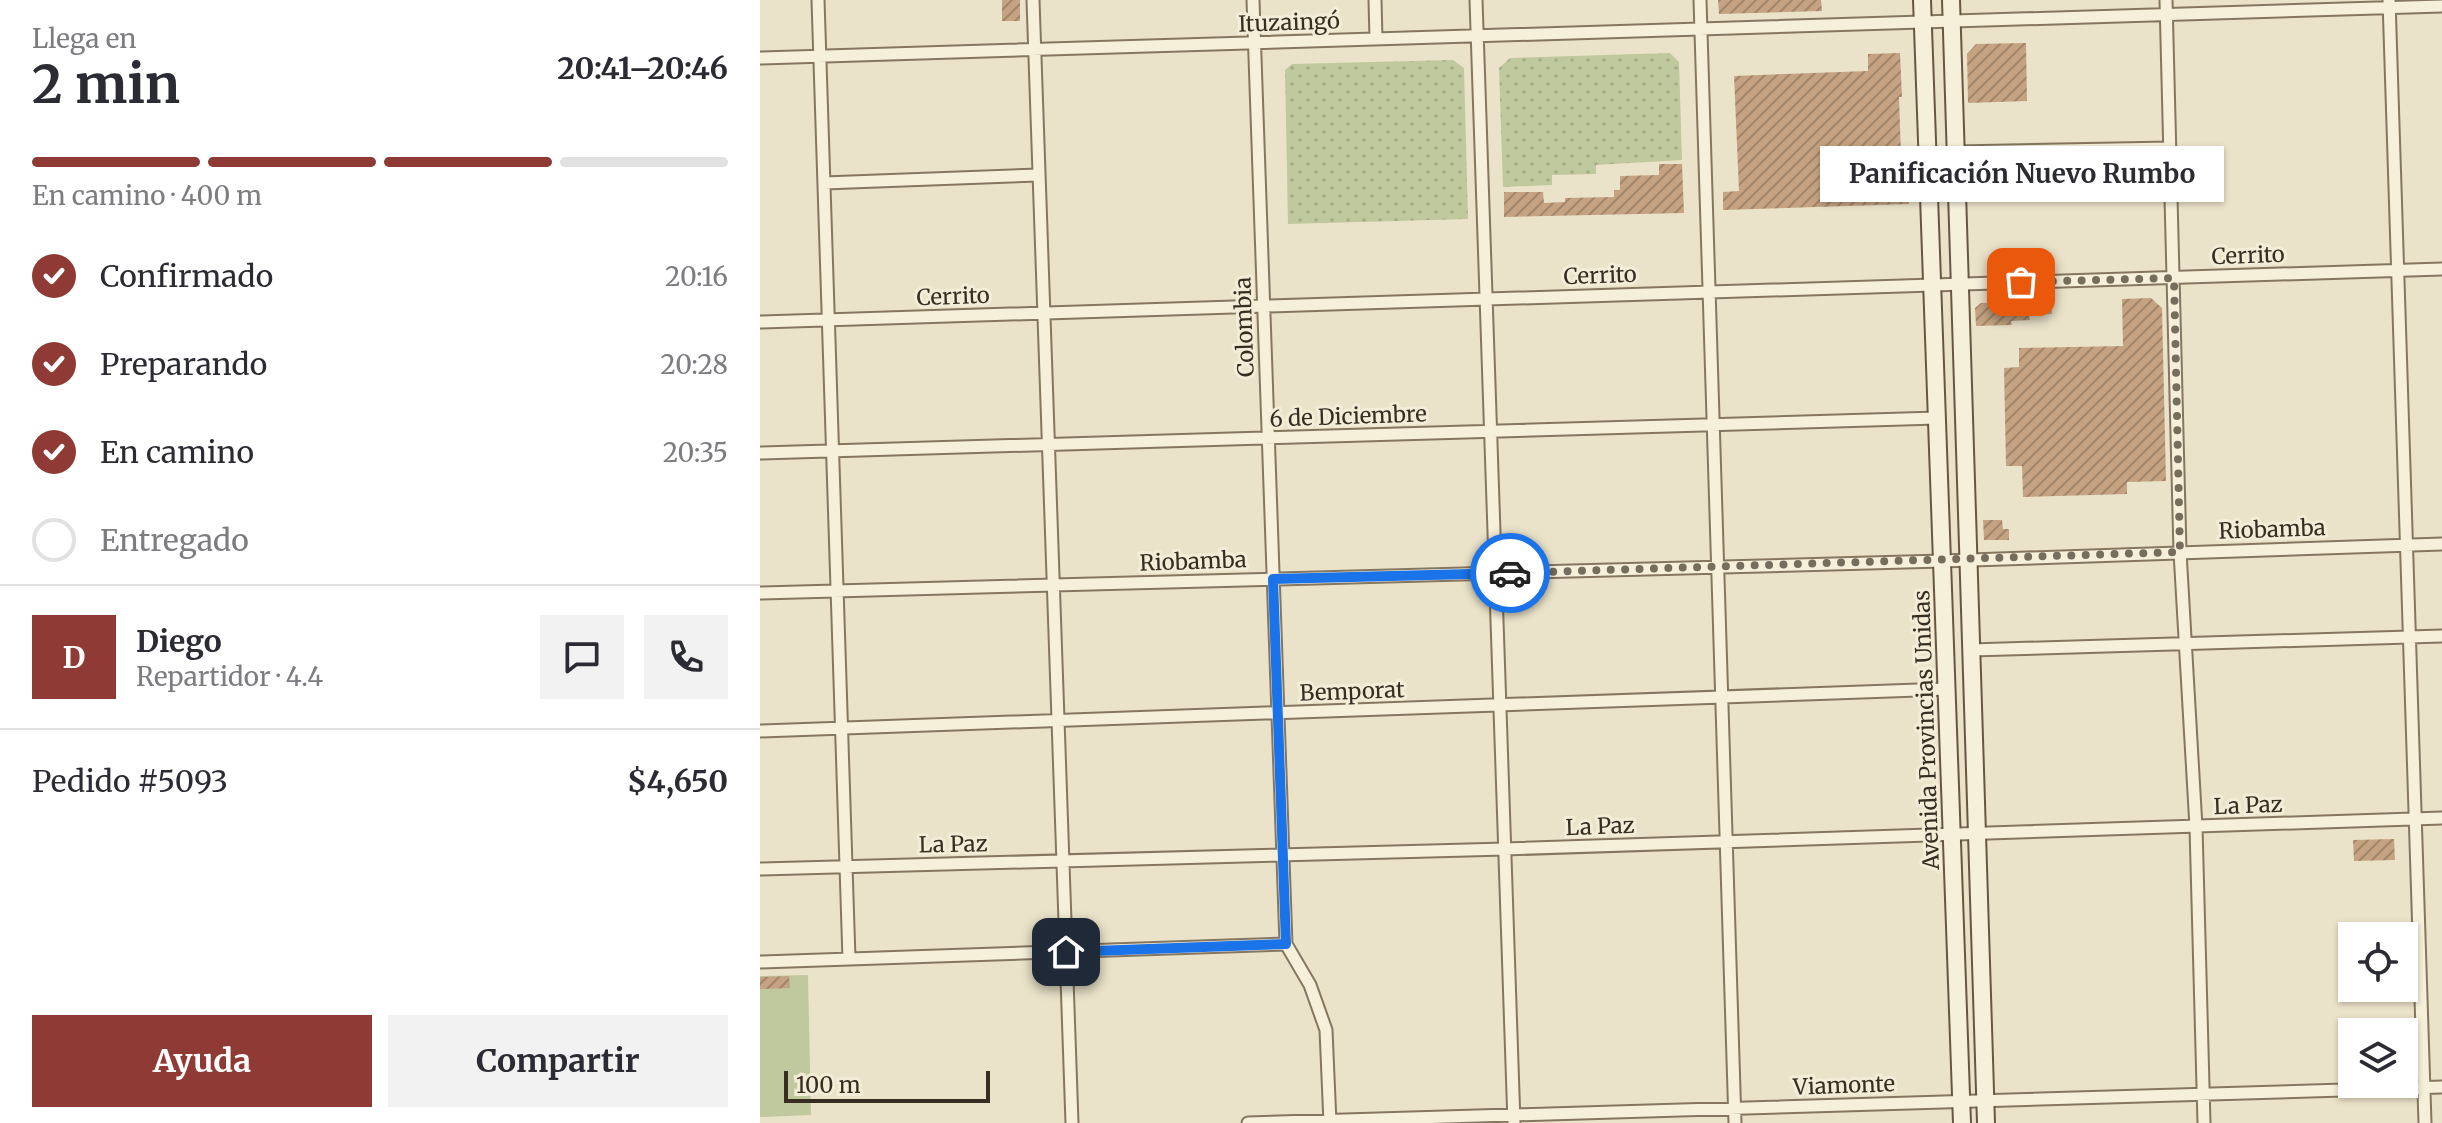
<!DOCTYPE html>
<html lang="es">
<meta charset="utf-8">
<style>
body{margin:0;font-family:Merriweather,serif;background:#f2f2f3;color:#2b2b33;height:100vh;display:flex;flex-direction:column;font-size:30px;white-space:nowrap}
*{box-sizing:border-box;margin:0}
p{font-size:26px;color:#7c7c81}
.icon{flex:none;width:44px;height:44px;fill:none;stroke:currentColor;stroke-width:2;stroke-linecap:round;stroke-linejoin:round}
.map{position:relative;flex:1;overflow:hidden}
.drawer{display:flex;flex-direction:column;background:#fff;width:760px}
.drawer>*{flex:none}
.fabs{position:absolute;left:1578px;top:922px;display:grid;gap:16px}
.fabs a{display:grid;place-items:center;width:80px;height:80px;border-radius:0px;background:#fff;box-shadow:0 2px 6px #0004;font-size:40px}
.scale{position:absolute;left:24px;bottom:20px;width:206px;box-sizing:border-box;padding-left:8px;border:4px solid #372d21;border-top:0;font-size:22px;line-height:28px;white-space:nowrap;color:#372d21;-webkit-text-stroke:6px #f3edd8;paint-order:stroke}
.pin{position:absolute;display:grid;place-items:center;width:68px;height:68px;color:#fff;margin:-34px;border-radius:16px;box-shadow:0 4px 12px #0006}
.courier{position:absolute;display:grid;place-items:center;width:80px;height:80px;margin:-40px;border:6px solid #1a73e8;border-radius:50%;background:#fff;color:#222;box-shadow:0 2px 10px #0007}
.bubble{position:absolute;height:56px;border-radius:0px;background:#fff;box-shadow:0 2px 6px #0004;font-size:26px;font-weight:700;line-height:56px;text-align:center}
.head em{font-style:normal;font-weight:700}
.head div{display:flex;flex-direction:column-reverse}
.head{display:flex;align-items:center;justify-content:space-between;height:136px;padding:0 32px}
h1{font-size:52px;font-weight:700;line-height:60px}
.bar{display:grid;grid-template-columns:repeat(4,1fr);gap:12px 8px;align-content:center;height:96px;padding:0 32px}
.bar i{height:10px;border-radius:6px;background:#e1e1e2}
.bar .on{background:#8f3a34}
.bar p{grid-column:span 4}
.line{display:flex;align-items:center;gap:20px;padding:0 32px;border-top:2px solid #e1e1e2}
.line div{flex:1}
.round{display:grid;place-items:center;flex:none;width:84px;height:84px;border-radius:0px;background:#f2f2f3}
ol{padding:0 32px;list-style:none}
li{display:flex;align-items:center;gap:24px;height:88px}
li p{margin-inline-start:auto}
li .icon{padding:8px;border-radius:50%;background:#8f3a34;color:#fff;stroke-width:4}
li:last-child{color:#7c7c81}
li i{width:44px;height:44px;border:4px solid #e1e1e2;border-radius:50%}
.primary-button{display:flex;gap:16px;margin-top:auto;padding:16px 32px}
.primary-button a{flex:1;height:92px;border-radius:0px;background:#8f3a34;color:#fff;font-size:32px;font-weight:700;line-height:92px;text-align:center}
.primary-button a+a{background:#f2f2f3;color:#2b2b33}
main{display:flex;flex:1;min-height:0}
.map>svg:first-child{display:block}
.grass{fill:url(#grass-dots)}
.green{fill:#c0c89d}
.building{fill:url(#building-hatch)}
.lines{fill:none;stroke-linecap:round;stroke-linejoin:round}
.minor-casing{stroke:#85765f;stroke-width:15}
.secondary-casing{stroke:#675742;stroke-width:20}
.minor{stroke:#f6f0db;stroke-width:11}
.secondary{stroke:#f6f0db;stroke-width:16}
.done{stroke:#766d5c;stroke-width:8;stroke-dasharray:0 14.4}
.route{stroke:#1a73e8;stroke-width:10}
.labels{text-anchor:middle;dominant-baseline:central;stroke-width:6;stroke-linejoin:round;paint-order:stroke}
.street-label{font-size:22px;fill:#372d21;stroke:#f3edd8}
</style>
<main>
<section class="drawer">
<div class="head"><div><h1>2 min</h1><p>Llega en</p></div><em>20:41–20:46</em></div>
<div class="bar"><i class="on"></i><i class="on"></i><i class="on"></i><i></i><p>En camino · 400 m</p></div>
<ol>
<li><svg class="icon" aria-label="check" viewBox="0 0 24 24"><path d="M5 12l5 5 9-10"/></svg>Confirmado<p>20:16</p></li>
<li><svg class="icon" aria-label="check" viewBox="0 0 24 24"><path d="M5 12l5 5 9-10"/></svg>Preparando<p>20:28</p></li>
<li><svg class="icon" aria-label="check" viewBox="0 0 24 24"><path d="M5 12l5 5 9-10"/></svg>En camino<p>20:35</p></li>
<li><i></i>Entregado</li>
</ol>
<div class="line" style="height:144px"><b class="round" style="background:#8f3a34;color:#fff">D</b><div><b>Diego</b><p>Repartidor · 4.4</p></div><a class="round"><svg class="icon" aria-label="chat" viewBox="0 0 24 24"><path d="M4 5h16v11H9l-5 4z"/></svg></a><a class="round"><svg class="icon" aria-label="phone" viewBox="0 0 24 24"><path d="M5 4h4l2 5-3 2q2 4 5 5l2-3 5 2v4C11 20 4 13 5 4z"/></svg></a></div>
<div class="line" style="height:104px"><div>Pedido #5093</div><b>$4,650</b></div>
<div class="primary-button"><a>Ayuda</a><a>Compartir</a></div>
</section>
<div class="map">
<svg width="1682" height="1123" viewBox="0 0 1682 1123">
<defs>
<pattern id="grass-dots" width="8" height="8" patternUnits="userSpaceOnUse" patternTransform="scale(2)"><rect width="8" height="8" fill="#c0c89d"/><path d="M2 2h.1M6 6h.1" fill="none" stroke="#a6ac87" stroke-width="1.8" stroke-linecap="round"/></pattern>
<pattern id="building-hatch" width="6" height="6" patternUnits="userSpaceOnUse" patternTransform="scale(2)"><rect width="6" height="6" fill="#c5a382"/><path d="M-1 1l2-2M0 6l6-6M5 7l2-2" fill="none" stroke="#a1856a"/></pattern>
</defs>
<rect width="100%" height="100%" fill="#ebe3c9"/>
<path class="grass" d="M910,53L919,62L922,160L836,165V174L792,175V185L743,187L739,68L750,58Z
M693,60L704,68L708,219L528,224L525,70L532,64Z"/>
<path class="green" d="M48,975L51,1115L0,1117V976Z"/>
<path class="building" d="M242,0H260V21H242Z
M958,0H1061L1062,11L959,14Z
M1266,43L1267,101L1208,103L1207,54L1216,44Z
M1140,53L1142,97H1139L1141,154L1104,155L1105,180L1148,178L1149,204L963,210V192L979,191L974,76L1108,71V54Z
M899,164H922L924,213L744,217V192H783L784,203L805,202V198L854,197V190H860V176L899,175Z
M1391,298L1402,308L1406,481L1367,482V494L1263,497L1262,466H1246L1244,368L1259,367V348L1363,346L1362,299Z
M1291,300L1292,314L1269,315L1270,320L1251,321L1252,325L1216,326L1215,308L1221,303Z
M1223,520H1242L1243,529H1249V540H1224Z
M1634,839L1635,860L1594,861L1593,840Z
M29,976L30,988L0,989V977Z"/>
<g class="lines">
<g class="minor-casing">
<path id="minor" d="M58,0L89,959
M273,0L312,1123
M493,0L526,944L550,985L566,1030L570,1123
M615,0L616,39
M716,0L754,1123
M940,0L975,1123
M1406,0L1420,552L1436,827L1444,1123
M1629,0L1665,1123
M0,58L1682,6
M1196,152L1410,148
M64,183L279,175
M0,322L1682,269
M0,453L1177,418
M0,593L1182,561L1682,544
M1211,650L1682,636
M0,731L1186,689
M0,869L745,849L1682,818
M0,962L526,944
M488,1123L1682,1087"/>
</g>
<g class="secondary-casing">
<path id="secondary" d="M1162,0L1202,1123
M1191,0L1226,1123"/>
</g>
<use href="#minor" class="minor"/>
<use href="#secondary" class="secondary"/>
</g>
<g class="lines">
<path class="done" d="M750,573L1420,552L1414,278L1261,282"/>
<path class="route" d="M306,952L526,944L513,579L750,573"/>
</g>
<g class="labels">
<g class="street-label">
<text transform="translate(529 22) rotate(-2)">Ituzaingó</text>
<text transform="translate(1488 255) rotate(-2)">Cerrito</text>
<text transform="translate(840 275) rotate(-2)">Cerrito</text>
<text transform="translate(193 296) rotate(-2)">Cerrito</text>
<text transform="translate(484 327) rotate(-92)">Colombia</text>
<text transform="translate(588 416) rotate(-2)">6 de Diciembre</text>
<text transform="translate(1512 529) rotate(-2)">Riobamba</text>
<text transform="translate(433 561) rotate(-2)">Riobamba</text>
<text transform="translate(592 691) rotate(-2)">Bemporat</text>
<text transform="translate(1166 730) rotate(-92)">Avenida Provincias Unidas</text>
<text transform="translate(1488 805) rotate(-2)">La Paz</text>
<text transform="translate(840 826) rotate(-2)">La Paz</text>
<text transform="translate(193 844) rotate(-1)">La Paz</text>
<text transform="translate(1084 1085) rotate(-2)">Viamonte</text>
</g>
</g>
</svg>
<div class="fabs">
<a><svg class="icon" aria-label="locate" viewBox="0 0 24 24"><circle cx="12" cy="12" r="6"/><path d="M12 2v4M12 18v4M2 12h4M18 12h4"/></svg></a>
<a><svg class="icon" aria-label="layers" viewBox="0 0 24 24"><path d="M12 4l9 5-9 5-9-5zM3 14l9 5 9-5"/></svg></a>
</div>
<div class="scale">100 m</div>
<div class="pin" style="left:1261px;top:282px;background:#ea580c"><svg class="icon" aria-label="bag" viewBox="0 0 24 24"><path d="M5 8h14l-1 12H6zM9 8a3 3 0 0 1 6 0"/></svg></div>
<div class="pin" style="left:306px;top:952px;background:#1f2937"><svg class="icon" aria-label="home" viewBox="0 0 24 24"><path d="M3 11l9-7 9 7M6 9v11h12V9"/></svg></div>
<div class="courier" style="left:750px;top:573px"><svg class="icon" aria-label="car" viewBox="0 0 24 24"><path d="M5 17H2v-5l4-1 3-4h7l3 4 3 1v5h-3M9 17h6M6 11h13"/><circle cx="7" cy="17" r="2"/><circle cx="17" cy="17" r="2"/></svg></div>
<div class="bubble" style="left:1060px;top:146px;width:404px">Panificación Nuevo Rumbo</div>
</div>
</main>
